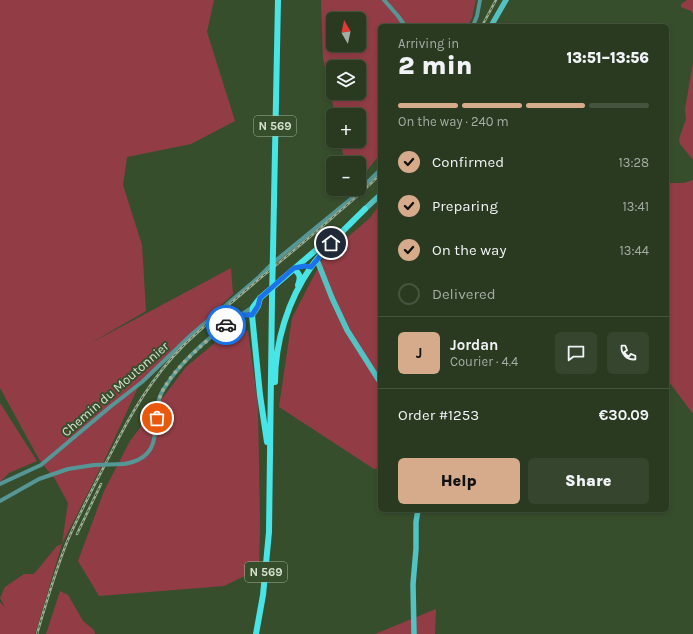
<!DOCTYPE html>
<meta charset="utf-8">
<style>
body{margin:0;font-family:Karla,sans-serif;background:#35452e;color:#f1f3f6;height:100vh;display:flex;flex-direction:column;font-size:15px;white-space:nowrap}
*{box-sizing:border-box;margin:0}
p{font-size:13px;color:#a5ada5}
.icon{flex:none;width:22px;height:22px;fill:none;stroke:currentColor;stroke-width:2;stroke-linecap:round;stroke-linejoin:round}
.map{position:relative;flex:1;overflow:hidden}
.side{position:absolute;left:378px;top:24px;width:291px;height:488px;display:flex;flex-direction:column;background:#293a21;border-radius:6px;box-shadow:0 2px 6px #0003,0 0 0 1px #45543f}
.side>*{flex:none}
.needle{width:26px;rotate:351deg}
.tools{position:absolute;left:326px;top:12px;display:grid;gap:8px}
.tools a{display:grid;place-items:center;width:40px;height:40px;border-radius:6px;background:#293a21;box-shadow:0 2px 6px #0003,0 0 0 1px #45543f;font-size:20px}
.pin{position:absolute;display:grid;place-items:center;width:34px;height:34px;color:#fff;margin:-17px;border:2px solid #fff;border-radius:50%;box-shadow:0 1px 4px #0007}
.courier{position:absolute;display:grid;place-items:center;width:40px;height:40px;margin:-20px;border:3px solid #1a73e8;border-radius:50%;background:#fff;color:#222;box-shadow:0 1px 5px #0007}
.headline em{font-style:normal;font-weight:800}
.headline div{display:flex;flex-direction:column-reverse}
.headline{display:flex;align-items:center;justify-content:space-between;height:68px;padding:0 20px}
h1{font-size:26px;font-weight:800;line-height:30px}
.bar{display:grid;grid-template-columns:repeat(4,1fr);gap:6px 4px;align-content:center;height:48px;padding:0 20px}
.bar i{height:5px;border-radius:3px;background:#45543f}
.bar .on{background:#d6ab8b}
.bar p{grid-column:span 4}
.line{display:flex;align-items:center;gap:10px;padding:0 20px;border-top:1px solid #45543f}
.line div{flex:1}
.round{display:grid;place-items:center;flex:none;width:42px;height:42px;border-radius:6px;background:#35452e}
ol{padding:0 20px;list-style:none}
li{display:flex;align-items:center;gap:12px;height:44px}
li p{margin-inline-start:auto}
li .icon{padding:4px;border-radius:50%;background:#d6ab8b;color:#111;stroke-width:4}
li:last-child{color:#a5ada5}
li i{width:22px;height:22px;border:2px solid #45543f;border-radius:50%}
.primary-button{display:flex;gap:8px;margin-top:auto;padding:8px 20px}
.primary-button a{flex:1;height:46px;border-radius:6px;background:#d6ab8b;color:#111;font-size:16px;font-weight:800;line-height:46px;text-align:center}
.primary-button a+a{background:#35452e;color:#f1f3f6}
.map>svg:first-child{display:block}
.green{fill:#923d46;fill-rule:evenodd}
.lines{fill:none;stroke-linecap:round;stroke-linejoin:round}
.street{stroke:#559697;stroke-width:4}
.secondary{stroke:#53c2c3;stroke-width:5.5}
.primary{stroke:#49e4e5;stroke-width:6}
.rail-casing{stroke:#9cae95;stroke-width:2.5}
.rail{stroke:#374e2c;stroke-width:1;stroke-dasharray:3;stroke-linecap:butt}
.street-bridge{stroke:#559697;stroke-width:4}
.primary-bridge{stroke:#49e4e5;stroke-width:6}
.done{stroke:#9cae95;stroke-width:4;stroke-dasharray:0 7.2}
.route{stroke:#1a73e8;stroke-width:5}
.labels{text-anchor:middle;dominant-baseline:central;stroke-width:4;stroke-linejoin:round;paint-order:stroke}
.shield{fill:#374e2c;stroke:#a4b59d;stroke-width:1}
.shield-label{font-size:12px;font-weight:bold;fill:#d3e1cd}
.street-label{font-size:13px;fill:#d3e1cd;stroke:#374e2c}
</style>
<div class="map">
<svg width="693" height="634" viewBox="0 0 693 634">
<rect width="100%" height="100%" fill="#374e2c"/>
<path class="green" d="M0,0H214L207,32L235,121L191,144L127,157L123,185L142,245L146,311L89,344L231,268L233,294L140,383L105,459L62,544L35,634H0V602L5,607L0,598L5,587L24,574H34L57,546L62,544L68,503L55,479L40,461L0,388Z
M321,0H476L472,18L468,26H380V154L359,181V163H345L340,141H359V115H335L323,58ZM333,19H359V45H333ZM333,67H359V93H333Z
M687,0H693V14L691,11L681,7V4Z
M693,63V160L680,144L679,139L686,119L685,109Z
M693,180V414L667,379V183H684Z
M380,204V468L374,469L279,407L292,318L323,258L370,218Z
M235,326L248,331L258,405L260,523L259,569L224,586L99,596L78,561L104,491L130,441L186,367Z
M0,403L37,461L9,473L0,482Z
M60,591L68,595L83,621L94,630L95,634H46Z
M436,609L435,634H375Z"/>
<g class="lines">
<path class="street" d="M384,0L398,16L405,26
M473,26L477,16L480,0
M124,464C171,456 147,416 163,390C183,357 220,327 253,307
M0,484L41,465L110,407L142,382L191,335L259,277L274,262L352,198L380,170
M0,501L39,479L68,469L94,465"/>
<path class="secondary" d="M491,26L506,0
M365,209L380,195
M317,260L332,298L347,330L380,382
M414,634L413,584L416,549V522L418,510"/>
<path class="primary" d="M273,251L278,0
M294,269C300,274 301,277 298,285
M260,298L258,306L252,315L253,307L260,298L337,232
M252,315L260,395L267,442
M275,382C275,342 288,300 311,267C326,246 346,228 365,209
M256,634L263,595L269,532L272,298"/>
<g class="rail-casing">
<path id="rail" d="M482,26L496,0
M77,534L101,484
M37,634C46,603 55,572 67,542C80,512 95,484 110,455C130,415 152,377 184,345C231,300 284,260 333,217C349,203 366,190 380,174"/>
</g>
<use href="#rail" class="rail"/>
<path class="street-bridge" d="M94,465L124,464"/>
<path class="primary-bridge" d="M272,298L273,251"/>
</g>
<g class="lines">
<path class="done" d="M157,418C158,409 158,398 163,390C175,367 205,342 226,325"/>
<path class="route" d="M226,325L240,315H252L258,306L260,298L294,268L305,266L311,267L331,243"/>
</g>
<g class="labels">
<g class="shield">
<rect x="254" y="116" width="42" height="20" rx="3"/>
<rect x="245" y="562" width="42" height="20" rx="3"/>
</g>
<g class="shield-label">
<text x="275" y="126">N 569</text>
<text x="266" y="572">N 569</text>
</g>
<g class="street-label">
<text transform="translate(115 389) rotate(-41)">Chemin du Moutonnier</text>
</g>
</g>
</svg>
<div class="tools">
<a><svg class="needle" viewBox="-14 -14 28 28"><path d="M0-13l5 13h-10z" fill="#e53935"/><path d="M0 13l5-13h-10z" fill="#a5ada5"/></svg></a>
<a><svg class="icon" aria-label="layers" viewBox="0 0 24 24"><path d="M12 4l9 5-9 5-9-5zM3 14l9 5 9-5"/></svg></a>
<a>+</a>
<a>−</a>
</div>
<div class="pin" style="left:157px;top:418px;background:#ea580c"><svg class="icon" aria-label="bag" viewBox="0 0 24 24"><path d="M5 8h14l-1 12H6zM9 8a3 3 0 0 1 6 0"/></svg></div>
<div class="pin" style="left:331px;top:243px;background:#1f2937"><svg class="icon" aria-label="home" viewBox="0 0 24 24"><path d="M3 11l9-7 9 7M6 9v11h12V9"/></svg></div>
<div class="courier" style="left:226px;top:325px"><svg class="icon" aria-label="car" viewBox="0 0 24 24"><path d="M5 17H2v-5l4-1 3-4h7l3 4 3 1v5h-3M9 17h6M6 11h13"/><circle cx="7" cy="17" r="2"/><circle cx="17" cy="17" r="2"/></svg></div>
<section class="side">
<div class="headline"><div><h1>2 min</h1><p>Arriving in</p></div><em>13:51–13:56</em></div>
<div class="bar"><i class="on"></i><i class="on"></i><i class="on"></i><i></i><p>On the way · 240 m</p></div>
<ol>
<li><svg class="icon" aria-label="check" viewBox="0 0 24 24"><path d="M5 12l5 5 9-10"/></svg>Confirmed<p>13:28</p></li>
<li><svg class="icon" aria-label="check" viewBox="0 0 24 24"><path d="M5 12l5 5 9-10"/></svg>Preparing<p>13:41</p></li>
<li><svg class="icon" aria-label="check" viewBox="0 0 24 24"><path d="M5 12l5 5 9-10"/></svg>On the way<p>13:44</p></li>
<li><i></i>Delivered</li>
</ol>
<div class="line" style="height:72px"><b class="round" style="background:#d6ab8b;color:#111">J</b><div><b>Jordan</b><p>Courier · 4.4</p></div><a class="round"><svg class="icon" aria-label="chat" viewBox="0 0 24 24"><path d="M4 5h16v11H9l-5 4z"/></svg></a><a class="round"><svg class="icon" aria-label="phone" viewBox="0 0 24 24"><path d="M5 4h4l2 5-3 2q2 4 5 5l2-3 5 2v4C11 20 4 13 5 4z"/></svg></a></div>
<div class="line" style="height:52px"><div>Order #1253</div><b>€30.09</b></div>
<div class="primary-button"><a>Help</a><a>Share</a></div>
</section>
</div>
